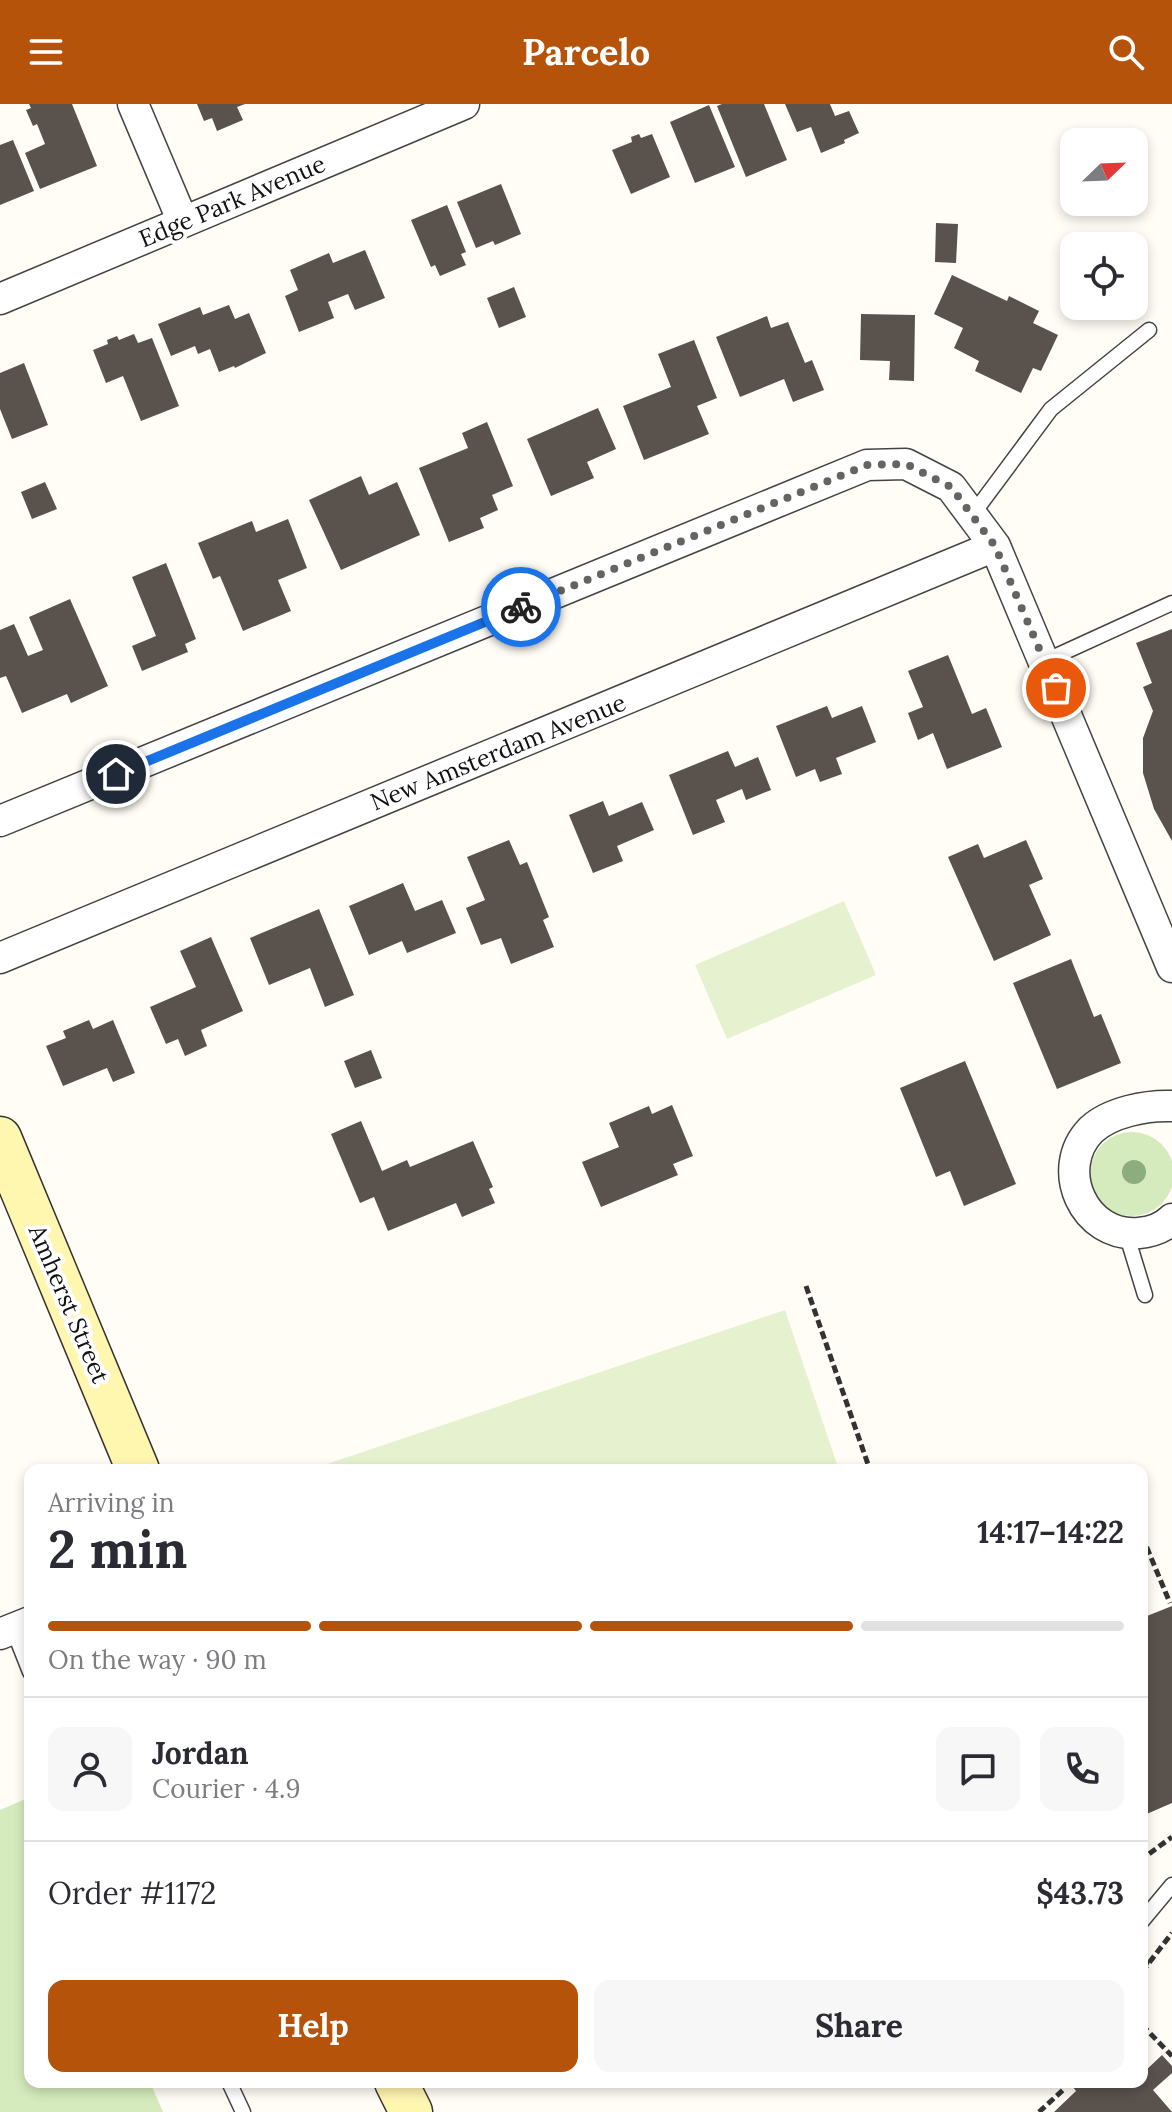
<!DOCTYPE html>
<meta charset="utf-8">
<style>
body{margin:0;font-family:Lora,serif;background:#f7f7f7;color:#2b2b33;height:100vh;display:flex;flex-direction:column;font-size:30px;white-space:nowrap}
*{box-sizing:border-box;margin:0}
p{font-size:26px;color:#7c7c81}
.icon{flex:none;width:44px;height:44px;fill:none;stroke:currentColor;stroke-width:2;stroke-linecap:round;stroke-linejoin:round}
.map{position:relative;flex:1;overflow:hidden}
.details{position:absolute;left:24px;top:1360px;width:1124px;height:624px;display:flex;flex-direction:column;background:#fff;border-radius:16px;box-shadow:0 4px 12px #0003}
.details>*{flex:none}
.needle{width:52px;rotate:67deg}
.tools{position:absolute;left:1060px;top:24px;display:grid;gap:16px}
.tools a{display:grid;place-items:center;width:88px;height:88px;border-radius:16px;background:#fff;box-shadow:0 4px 12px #0003;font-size:40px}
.pin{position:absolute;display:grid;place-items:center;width:68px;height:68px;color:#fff;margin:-34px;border:4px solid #fff;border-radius:50%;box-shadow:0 2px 8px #0007}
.courier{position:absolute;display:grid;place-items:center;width:80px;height:80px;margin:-40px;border:6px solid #1a73e8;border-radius:50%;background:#fff;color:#222;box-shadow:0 2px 10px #0007}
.summary em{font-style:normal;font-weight:700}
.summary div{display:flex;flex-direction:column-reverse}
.summary{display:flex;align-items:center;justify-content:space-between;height:136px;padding:0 24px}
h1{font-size:52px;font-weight:700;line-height:60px}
.bar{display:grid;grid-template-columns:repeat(4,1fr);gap:12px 8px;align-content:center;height:96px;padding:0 24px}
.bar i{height:10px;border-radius:6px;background:#e1e1e2}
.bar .active{background:#b45309}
.bar p{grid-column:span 4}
.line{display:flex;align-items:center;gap:20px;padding:0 24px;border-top:2px solid #e1e1e2}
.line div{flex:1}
.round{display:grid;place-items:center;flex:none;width:84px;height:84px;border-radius:16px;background:#f7f7f7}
.action{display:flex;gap:16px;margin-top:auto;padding:16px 24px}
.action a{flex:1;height:92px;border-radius:16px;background:#b45309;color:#fff;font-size:32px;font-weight:700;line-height:92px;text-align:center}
.action a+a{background:#f7f7f7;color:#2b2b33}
header{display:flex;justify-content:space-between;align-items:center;height:104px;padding:0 24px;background:#b45309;color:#fff;font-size:36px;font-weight:700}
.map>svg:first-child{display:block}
.green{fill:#d5ebbd}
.pitch{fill:#e6f2cf}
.building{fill:#5a524d}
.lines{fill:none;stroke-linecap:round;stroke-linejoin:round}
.lane-casing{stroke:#444;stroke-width:17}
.street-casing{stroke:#444;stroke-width:33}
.secondary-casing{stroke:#333;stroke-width:45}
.path{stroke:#333;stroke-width:5;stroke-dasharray:8 4;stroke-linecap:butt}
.lane{stroke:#fff;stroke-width:14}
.street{stroke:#fff;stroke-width:30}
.secondary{stroke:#fff6b0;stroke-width:42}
.tree{fill:#8dad7f}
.done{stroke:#646461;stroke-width:8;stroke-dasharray:0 14.4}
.route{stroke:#1a73e8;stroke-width:10}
.labels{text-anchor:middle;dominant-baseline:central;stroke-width:8;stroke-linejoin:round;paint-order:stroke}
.street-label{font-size:24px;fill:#111;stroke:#fff}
</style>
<header><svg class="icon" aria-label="menu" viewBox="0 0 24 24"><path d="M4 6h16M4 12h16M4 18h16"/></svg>Parcelo<svg class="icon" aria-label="search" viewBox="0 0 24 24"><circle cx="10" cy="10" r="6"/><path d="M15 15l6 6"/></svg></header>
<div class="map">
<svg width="1172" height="2008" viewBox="0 0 1172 2008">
<rect width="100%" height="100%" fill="#fffdf5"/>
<path class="green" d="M1090 1070a42 42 0 1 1 84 0a42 42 0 1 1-84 0Z
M30,1693V1978H150L163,2008H0V1706Z"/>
<path class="pitch" d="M844,797L876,871L727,935L695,861Z
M785,1206L839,1366H309Z"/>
<path class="building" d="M29,0H72L97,62L40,85L25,49L45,40L37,20L33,22L26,6L31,4Z
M197,0H245L237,3L243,16L217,27L212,14L204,17Z
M722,0H764L787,56L746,73L717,2Z
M785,0H830L835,12L849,7L859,29L844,36L845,39L821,49L811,23L797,28Z
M709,1L735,63L695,79L670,18Z
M639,30L641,34L652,30L670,73L631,90L612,46L632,38L631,33Z
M13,36L34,87L0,101V41Z
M501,80L521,130L495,141L493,137L476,144L457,98Z
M447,101L466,148L461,150L466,161L440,172L435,161L431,163L411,116Z
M936,119L958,120L956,159L935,158Z
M365,146L385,194L355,206L348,190L328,198L334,214L299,228L285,192L298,186L290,166L329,149L333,159Z
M952,171L1007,197L1009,192L1039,207L1033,219L1058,231L1041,267L1033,264L1021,289L975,267L979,257L954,244L963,224L934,210Z
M514,183L526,213L499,224L487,194Z
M229,201L235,215L249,209L266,249L235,264L234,262L219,268L210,245L198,250L195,242L171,252L158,220L200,203L203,211Z
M861,210L915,211L914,277L889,276L890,257L860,256Z
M767,212L771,224L788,218L805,259L812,256L824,286L793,298L784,275L740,293L716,233Z
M134,230L138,239L152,234L179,302L141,317L123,272L106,279L93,246L108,240L107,236L117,232L119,236Z
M694,236L717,294L697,302L709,330L644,356L623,302L671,283L658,250Z
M24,259L48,321L12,335L0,305V269Z
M598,304L616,345L587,358L594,374L551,392L527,335Z
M487,318L513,382L492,391L498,406L480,414L484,424L449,438L419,364L468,344L462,329Z
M361,372L369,391L397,378L420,431L341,466L309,396Z
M45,378L57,405L32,415L21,388Z
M288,415L307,464L278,476L291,507L243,527L220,472L213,475L198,439L252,417L256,428Z
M166,459L196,535L185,540L188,548L142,567L132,542L156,532L132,473Z
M70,495L108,582L71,599L67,590L22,609L6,572L0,574V526L14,520L28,552L43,546L29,513Z
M1172,525V737L1154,705L1143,669V634L1153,607L1143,583L1152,579L1136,539Z
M948,551L972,610L986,604L1002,643L947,665L933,629L918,636L908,609L923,603L908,567Z
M827,602L832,614L862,602L876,638L836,654L842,670L820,678L815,665L796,673L776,622Z
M728,647L735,663L758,653L771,686L746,696L742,685L716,696L725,718L693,731L669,671Z
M603,697L609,712L642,698L654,726L617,742L623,757L593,769L569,711Z
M509,736L520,761L527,758L549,813L543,816L554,843L511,860L501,834L481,841L466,804L485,796L467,753Z
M1026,736L1043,775L1029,781L1051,831L994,857L948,753L978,740L984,754Z
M403,779L415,807L442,796L456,829L407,849L402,837L369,851L349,802Z
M319,805L354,891L325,903L310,864L269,881L250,834Z
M211,833L243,907L201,926L207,942L185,952L178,935L166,940L150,903L196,883L180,847Z
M1071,855L1094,913L1101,910L1121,959L1057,985L1013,879Z
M89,916L93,925L113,916L135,969L113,978L107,964L63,982L46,942L66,934L63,927Z
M371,946L382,974L355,984L344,957Z
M965,957L1016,1080L964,1102L950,1067L936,1073L900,984Z
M672,1001L693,1052L673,1060L678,1071L601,1103L582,1058L619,1043L609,1019L649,1002L652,1010Z
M361,1017L382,1067L407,1056L410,1063L473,1037L493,1083L489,1085L495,1099L462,1113L456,1099L388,1127L374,1093L360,1099L331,1030Z
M1172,1502V1699L1142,1712V1514Z
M1162,1951L1172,1962V1969L1153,1986L1172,2008H1054L1076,1987L1069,1978H1142V1970Z"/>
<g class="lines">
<g class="lane-casing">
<path id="lane" d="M973,410L1051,305L1149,226
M1045,557L1172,499
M1130,1130V1142L1145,1191
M13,1525L30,1568
M1142,1817L1172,1781
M229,1978L243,2008"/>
</g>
<g class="street-casing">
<path id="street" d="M133,0L183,118
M0,195L464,0
M0,717L867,361L906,360L951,383L995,442L1172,863
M0,854L995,442
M1172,1002C1147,1001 1110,1008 1091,1026C1053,1065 1084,1134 1139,1129C1151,1128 1163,1124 1172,1115
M0,1530L30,1518"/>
</g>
<g class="secondary-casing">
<path id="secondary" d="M0,1034L138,1366
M396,1978L411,2008"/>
</g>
<path class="path" d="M806,1182L870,1366
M1142,1432L1170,1499
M1142,1759L1146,1752L1172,1733
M1142,1856L1149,1860
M1142,1868L1172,1829
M1142,1921L1172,1952
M1039,2008L1063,1986L1062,1978"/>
<use href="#lane" class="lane"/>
<use href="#street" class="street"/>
<use href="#secondary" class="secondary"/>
</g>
<circle class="tree" cx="1134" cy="1068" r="12"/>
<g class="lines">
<path class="done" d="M521,503L867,361L906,360L951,383L995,442L1056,584"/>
<path class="route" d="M116,670L521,503"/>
</g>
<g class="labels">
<g class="street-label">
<text transform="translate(232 97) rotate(-23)">Edge Park Avenue</text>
<text transform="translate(498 648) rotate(-22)">New Amsterdam Avenue</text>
<text transform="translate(69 1200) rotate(67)">Amherst Street</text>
</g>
</g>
</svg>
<div class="tools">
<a><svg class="needle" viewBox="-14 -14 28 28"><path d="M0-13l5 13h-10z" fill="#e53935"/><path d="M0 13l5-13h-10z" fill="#7c7c81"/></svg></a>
<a><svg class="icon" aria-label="locate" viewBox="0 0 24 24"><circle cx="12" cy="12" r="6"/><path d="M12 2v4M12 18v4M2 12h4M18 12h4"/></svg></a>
</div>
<div class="pin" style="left:1056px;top:584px;background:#ea580c"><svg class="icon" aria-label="bag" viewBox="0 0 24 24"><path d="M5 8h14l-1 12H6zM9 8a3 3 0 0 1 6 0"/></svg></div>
<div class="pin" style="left:116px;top:670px;background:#1f2937"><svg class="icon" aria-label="home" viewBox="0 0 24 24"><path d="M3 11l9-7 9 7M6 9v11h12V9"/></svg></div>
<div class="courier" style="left:521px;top:503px"><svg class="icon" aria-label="bike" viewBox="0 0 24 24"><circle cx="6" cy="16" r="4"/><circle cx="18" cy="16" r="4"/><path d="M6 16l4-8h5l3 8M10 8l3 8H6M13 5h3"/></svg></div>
<section class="details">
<div class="summary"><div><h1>2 min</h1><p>Arriving in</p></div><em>14:17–14:22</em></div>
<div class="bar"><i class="active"></i><i class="active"></i><i class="active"></i><i></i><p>On the way · 90 m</p></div>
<div class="line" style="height:144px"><a class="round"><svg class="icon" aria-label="person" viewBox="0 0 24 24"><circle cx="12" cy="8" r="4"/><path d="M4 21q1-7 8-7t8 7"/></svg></a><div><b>Jordan</b><p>Courier · 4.9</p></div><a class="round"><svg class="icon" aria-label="chat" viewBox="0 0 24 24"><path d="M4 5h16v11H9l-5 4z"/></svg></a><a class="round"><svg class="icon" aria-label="phone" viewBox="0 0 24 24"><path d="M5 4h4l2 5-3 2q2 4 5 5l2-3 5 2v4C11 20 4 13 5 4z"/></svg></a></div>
<div class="line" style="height:104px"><div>Order #1172</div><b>$43.73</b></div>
<div class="action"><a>Help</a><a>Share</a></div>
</section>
</div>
